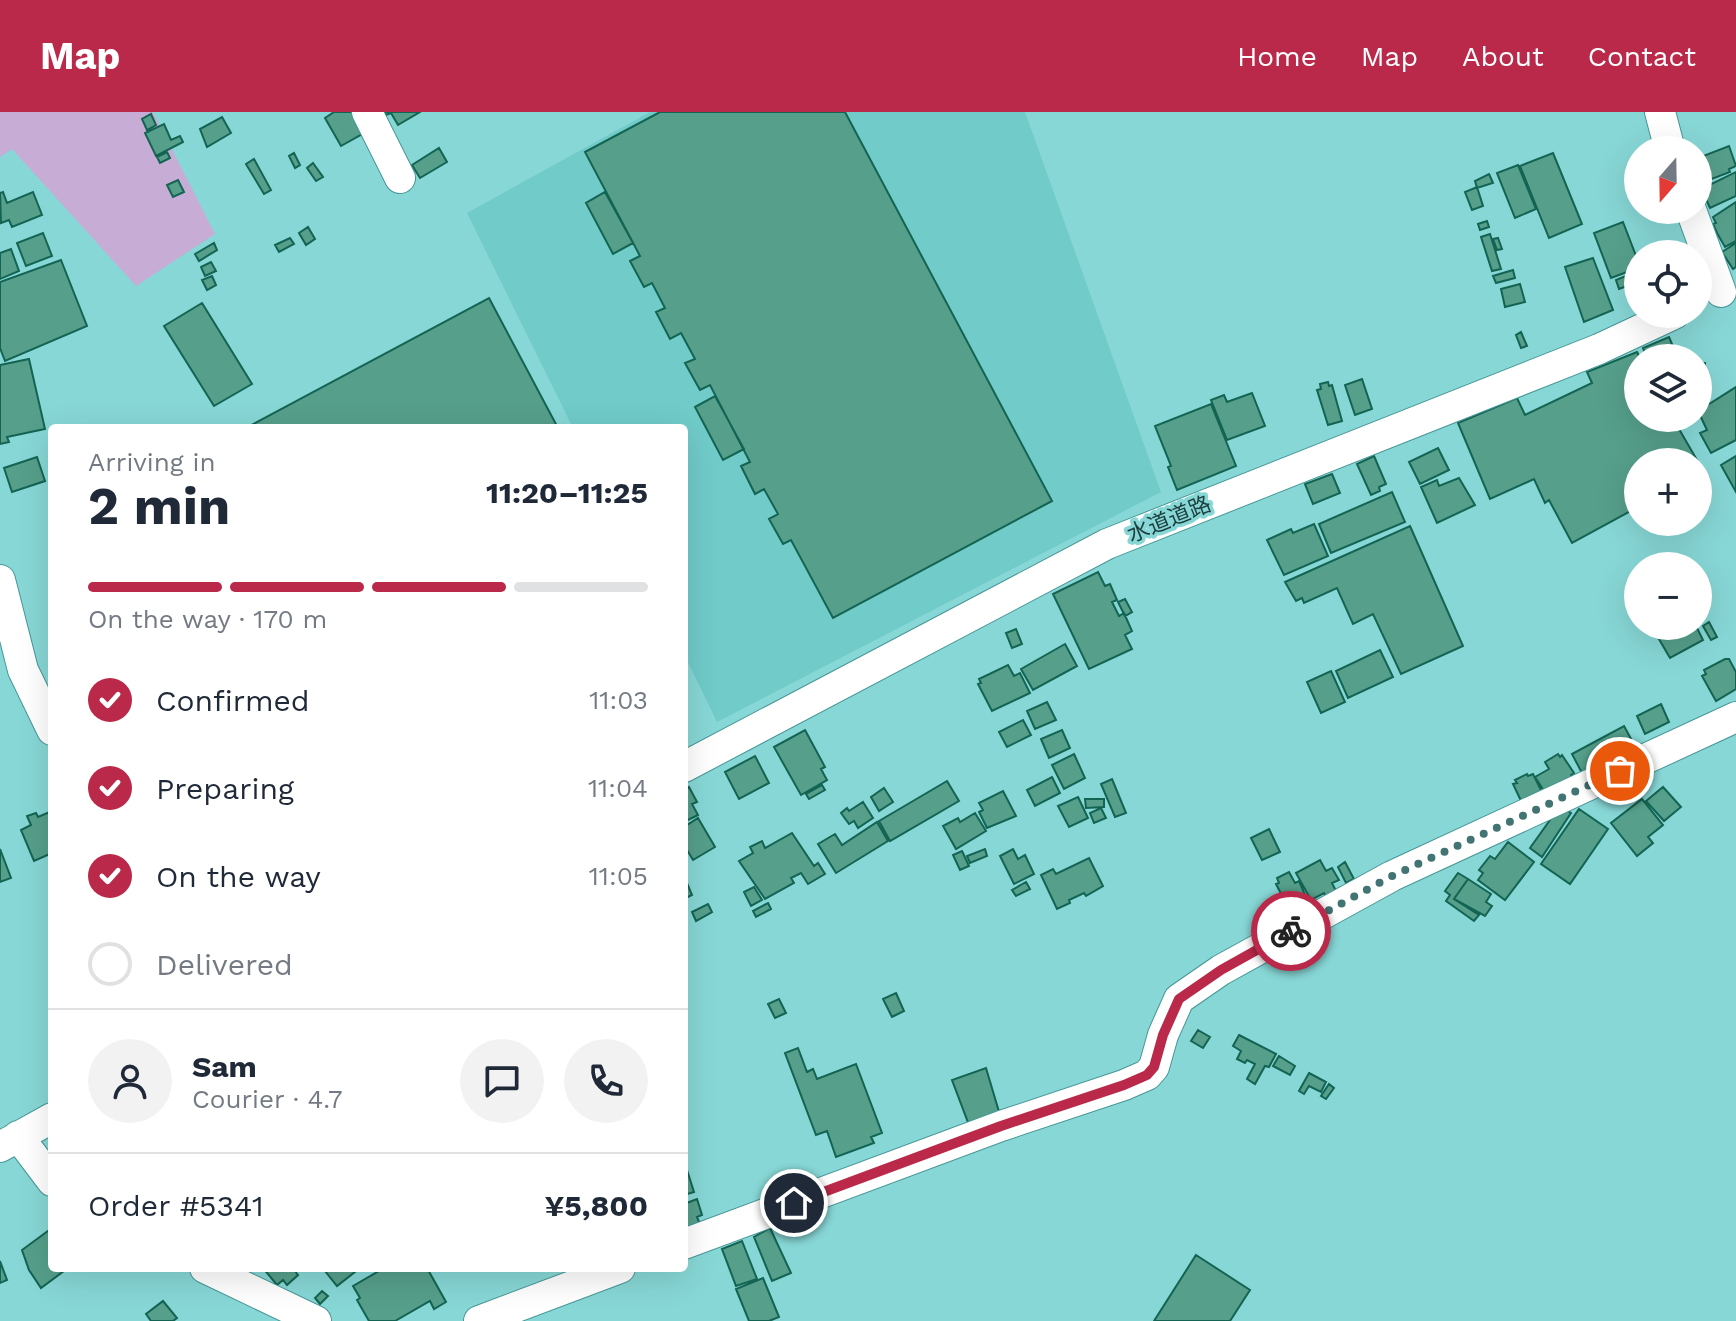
<!DOCTYPE html>
<meta charset="utf-8">
<style>
body{margin:0;font-family:"Work Sans","Noto Sans JP",sans-serif;background:#f2f2f3;color:#1f2937;height:100vh;display:flex;flex-direction:column;font-size:30px;white-space:nowrap}
*{box-sizing:border-box;margin:0}
p{font-size:26px;color:#747a83}
.icon{flex:none;width:44px;height:44px;fill:none;stroke:currentColor;stroke-width:2;stroke-linecap:round;stroke-linejoin:round}
.map{position:relative;flex:1;overflow:hidden}
.side{position:absolute;left:48px;top:312px;width:640px;height:848px;display:flex;flex-direction:column;background:#fff;border-radius:8px;box-shadow:0 8px 32px #0002}
.side>*{flex:none}
.needle{width:52px;rotate:200deg}
.tools{position:absolute;left:1624px;top:24px;display:grid;gap:16px}
.tools a{display:grid;place-items:center;width:88px;height:88px;border-radius:50%;background:#fff;box-shadow:0 8px 32px #0002;font-size:40px}
.pin{position:absolute;display:grid;place-items:center;width:68px;height:68px;color:#fff;margin:-34px;border:4px solid #fff;border-radius:50%;box-shadow:0 2px 8px #0007}
.courier{position:absolute;display:grid;place-items:center;width:80px;height:80px;margin:-40px;border:6px solid #ba2949;border-radius:50%;background:#fff;color:#222;box-shadow:0 2px 10px #0007}
.head em{font-style:normal;font-weight:700}
.head div{display:flex;flex-direction:column-reverse}
.head{display:flex;align-items:center;justify-content:space-between;height:136px;padding:0 40px}
h1{font-size:52px;font-weight:700;line-height:60px}
.bar{display:grid;grid-template-columns:repeat(4,1fr);gap:12px 8px;align-content:center;height:96px;padding:0 40px}
.bar i{height:10px;border-radius:6px;background:#e0e1e3}
.bar .selected{background:#ba2949}
.bar p{grid-column:span 4}
.line{display:flex;align-items:center;gap:20px;padding:0 40px;border-top:2px solid #e0e1e3}
.line div{flex:1}
.round{display:grid;place-items:center;flex:none;width:84px;height:84px;border-radius:42px;background:#f2f2f3}
ol{padding:0 40px;list-style:none}
li{display:flex;align-items:center;gap:24px;height:88px}
li p{margin-inline-start:auto}
li .icon{padding:8px;border-radius:50%;background:#ba2949;color:#fff;stroke-width:4}
li:last-child{color:#747a83}
li i{width:44px;height:44px;border:4px solid #e0e1e3;border-radius:50%}
header{display:flex;align-items:center;gap:48px;box-sizing:border-box;height:112px;padding:0 40px;background:#ba2949;color:#fff}
header strong{font-size:38px}
nav{display:flex;gap:44px;margin-inline-start:auto;font-size:28px}
.map>svg:first-child{display:block}
.built{fill:#70cbc9}
.green{fill:#c7acd6}
.building{fill:#569f8b;stroke:#136452;stroke-width:2}
.lines{fill:none;stroke-linecap:round;stroke-linejoin:round}
.minor-casing{stroke:#469796;stroke-width:32}
.minor{stroke:#fff;stroke-width:30}
.done{stroke:#417473;stroke-width:8;stroke-dasharray:0 14.4}
.route{stroke:#ba2949;stroke-width:10}
.labels{text-anchor:middle;dominant-baseline:central;stroke-width:7;stroke-linejoin:round;paint-order:stroke}
.street-label{font-size:22px;fill:#1c3e3d;stroke:#87d7d6}
</style>
<header>
<strong>Map</strong>
<nav><a>Home</a><a>Map</a><a>About</a><a>Contact</a></nav>
</header>
<div class="map">
<svg width="1736" height="1209" viewBox="0 0 1736 1209">
<rect width="100%" height="100%" fill="#87d7d6"/>
<path class="built" d="M650,0H1025L1161,380L717,610L684,542V316H573L467,101Z"/>
<path class="green" d="M0,0H153L215,122L136,174L12,37L0,45Z"/>
<path class="building" d="M334,0H352L364,21L341,34L325,6Z
M384,0H420L398,13L391,1L386,3Z
M660,0H845L1052,389L833,506L791,428L783,432L769,407L778,402L764,377L755,382L741,354L750,350L710,273L700,278L685,251L695,247L681,221L670,227L656,200L665,196L652,171L644,175L630,149L640,144L585,40Z
M151,2L156,13L147,18L142,7Z
M222,5L231,21L207,35L200,17Z
M164,12L171,28L180,24L183,30L156,44L145,21Z
M1729,34L1736,54L1729,57L1730,60L1704,70L1698,46Z
M439,36L447,50L420,66L412,53Z
M167,40L170,46L160,51L157,45Z
M294,41L300,53L295,56L289,44Z
M1553,41L1582,112L1549,126L1520,54Z
M254,47L271,78L264,82L246,52Z
M313,51L323,65L316,69L307,56Z
M1518,53L1536,97L1515,106L1497,61Z
M1736,60V84L1710,96L1701,77Z
M1489,62L1493,71L1477,76L1475,69Z
M178,68L184,80L173,85L167,73Z
M1477,75L1483,94L1472,98L1465,80Z
M3,80L7,91L33,80L42,103L12,115L9,108L1,111L0,81Z
M605,80L633,131L613,142L586,91Z
M1736,90V129L1725,135L1717,121L1713,112L1716,111L1713,105Z
M1487,109L1489,115L1480,118L1478,112Z
M1623,110L1638,149V156L1611,166L1594,121Z
M308,115L315,127L306,133L299,121Z
M43,121L52,144L26,154L17,131Z
M1490,122L1501,157L1492,159L1481,125Z
M290,126L294,132L279,140L275,133Z
M1498,126L1502,137L1497,138L1493,127Z
M214,131L217,138L199,149L195,142Z
M1736,131V155L1733,157L1722,140Z
M11,137L19,159L0,167V141Z
M1593,146L1613,198L1584,210L1565,155Z
M61,148L87,214L5,249L0,236V170Z
M211,150L216,159L205,164L201,155Z
M1513,158L1515,166L1496,171L1493,164Z
M1635,160L1638,170L1619,177L1616,168Z
M212,164L216,173L207,178L202,168Z
M1520,172L1525,190L1505,195L1501,177Z
M489,186L558,316H246Z
M202,191L252,272L214,294L164,214Z
M1521,220L1527,234L1521,236L1516,223Z
M1669,225L1677,244L1647,246L1643,236Z
M1637,240L1640,246H1638V306H1672L1679,317L1704,360L1698,363V350H1638V395L1572,431L1549,388L1545,391L1534,367L1490,387L1458,311L1517,286L1525,303L1592,271L1587,260Z
M29,247L45,317L7,325L9,330L0,332V253Z
M1698,251H1705L1704,269H1698Z
M1362,267L1372,297L1355,303L1345,273Z
M1328,270L1329,274L1332,273L1342,309L1328,313L1317,278L1321,277L1320,272Z
M1736,275V328L1711,341L1700,321L1707,318L1698,299Z
M1252,281L1265,314L1227,328L1211,288L1224,283L1227,290Z
M715,284L744,337L723,348L695,295Z
M1211,292L1236,354L1177,378L1168,355L1171,354L1155,314Z
M1438,336L1449,358L1420,372L1409,350Z
M1374,344L1386,372L1379,375L1380,379L1371,383L1357,352Z
M1736,344V380L1721,353Z
M37,345L45,369L12,380L4,356Z
M1332,362L1340,381L1313,392L1305,372Z
M1459,366L1475,393L1437,411L1421,375L1437,368L1439,374Z
M1392,380L1405,410L1331,441L1319,412Z
M1314,412L1328,444L1284,463L1267,428L1291,417L1293,421Z
M1410,414L1463,534L1401,562L1373,502L1353,512L1337,476L1304,491L1302,486L1296,489L1285,470Z
M1098,460L1105,474L1110,472L1117,488L1112,490L1119,504L1124,501L1132,519L1125,523L1132,537L1089,557L1053,482Z
M1125,487L1132,500L1125,504L1118,490Z
M1709,510L1717,525L1711,528L1703,514Z
M1670,514H1696L1703,528L1670,546L1656,522Z
M1016,517L1022,532L1012,536L1006,521Z
M1065,532L1077,554L1033,578L1021,557Z
M1380,538L1393,565L1348,586L1336,559Z
M1725,547H1729L1736,560V577L1716,589L1702,564L1706,562L1704,558Z
M1008,553L1014,564L1020,561L1030,581L992,599L978,572L981,571L979,567Z
M1331,559L1345,590L1321,601L1307,570Z
M1047,590L1056,608L1035,617L1027,599Z
M1661,592L1669,610L1645,622L1637,604Z
M1023,608L1031,623L1007,635L999,620Z
M1624,614L1636,636L1582,661L1572,642Z
M805,618L825,655L821,657L827,668L801,683L774,635Z
M1062,618L1070,636L1049,646L1041,627Z
M1074,642L1085,666L1064,677L1052,653Z
M1558,642L1560,645L1562,643L1574,661L1571,663L1574,668L1548,685L1535,665L1549,657L1545,650Z
M755,644L769,671L739,687L725,660Z
M1527,662L1528,664L1533,662L1542,680L1522,691L1513,672L1517,671L1515,668Z
M1052,665L1060,681L1035,694L1027,678Z
M1112,667L1126,701L1115,705L1101,672Z
M947,669L959,689L890,729L879,709Z
M822,673L825,678L809,687L806,682Z
M689,675L697,690L692,692L698,703L684,710V678Z
M1663,675L1681,695L1664,709L1646,689Z
M884,676L893,690L879,699L871,685Z
M1003,679L1016,704L987,716L979,700L983,698L979,691Z
M1078,685L1088,706L1069,715L1058,694Z
M1085,687H1104V695L1086,696Z
M1642,687L1663,713L1648,725L1653,731L1637,744L1611,711Z
M863,690L873,706L858,716L854,709L849,712L841,701L847,696L849,699Z
M1560,694L1571,701L1542,745L1530,736Z
M1101,696L1106,706L1094,711L1090,701Z
M1579,697L1608,717L1570,772L1541,752Z
M52,699V741L34,749L21,718L31,713L27,704L36,701L38,705Z
M975,701L986,719L956,737L943,714L958,706L960,710Z
M698,706L715,735L693,748L684,733V715Z
M877,710L888,729L836,761L818,732L835,722L842,733Z
M1269,717L1280,740L1262,748L1251,726Z
M792,721L814,754L818,751L825,762L808,772L801,761L791,766L794,771L765,787L739,749L753,741L750,735L762,729L765,736Z
M1508,730L1534,750L1505,788L1478,768L1483,761L1479,758L1490,744L1495,747Z
M0,737L11,766L0,770Z
M985,737L987,744L970,751L967,744Z
M1013,737L1018,747L1025,743L1034,762L1014,772L1000,744Z
M962,739L969,754L960,758L953,743Z
M1089,746L1103,774L1086,784L1084,781L1069,788L1070,791L1057,797L1041,763L1053,757L1056,762Z
M1320,748L1326,759L1332,756L1339,768L1332,771L1337,781L1327,787L1324,781L1311,788L1296,761Z
M1345,750L1354,767L1346,771L1338,755Z
M1289,760L1295,771L1299,769L1315,805L1292,811L1285,800L1289,797L1276,772L1279,771L1277,766Z
M1458,761L1468,767L1454,787L1479,803L1474,809L1446,789L1450,783L1445,779Z
M684,764L692,783L684,787Z
M1468,767L1491,782L1486,790L1492,794L1485,804L1454,787Z
M1026,770L1030,777L1016,784L1012,778Z
M754,775L762,788L751,794L744,780Z
M768,791L771,797L756,805L753,799Z
M708,792L712,800L696,809L692,800Z
M896,881L904,899L892,905L883,887Z
M779,887L786,901L775,906L768,892Z
M1198,918L1210,925L1203,936L1191,929Z
M1239,923L1276,942L1269,955L1265,954L1255,972L1247,967L1255,952L1247,948L1245,951L1237,947L1241,939L1233,934Z
M798,936L807,960L813,957L817,967L856,952L882,1021L871,1025L874,1031L836,1045L827,1019L816,1023L785,941Z
M1279,944L1295,954L1290,963L1273,954Z
M986,956L1002,1010L972,1021L952,968Z
M1309,961L1326,970L1321,980L1309,974L1304,982L1299,979Z
M1329,972L1334,976L1326,987L1321,984Z
M687,1058L694,1080L684,1083V1059Z
M697,1087L702,1103L697,1105L702,1117L684,1123V1092Z
M52,1116V1156H68L41,1176L29,1158L22,1138Z
M770,1116L791,1161L772,1169L754,1125Z
M742,1129L757,1167L736,1174L722,1137Z
M1196,1143L1250,1178L1230,1209H1154Z
M0,1149L7,1168L0,1171Z
M263,1156H298L295,1159L298,1163L287,1173L283,1168L277,1173Z
M329,1156H360L337,1174L325,1159Z
M384,1156H427L446,1190L434,1197L430,1189L395,1209H369L357,1188L360,1186L353,1174Z
M763,1166L779,1205L769,1209H749L736,1177Z
M322,1179L328,1184L320,1192L315,1186Z
M163,1189L177,1206L173,1209H151L146,1202Z"/>
<g class="lines">
<g class="minor-casing">
<path id="minor" d="M367,0L400,66
M1660,0L1670,38
M1691,98L1721,180
M0,468L23,558L52,618
M684,655L1107,432L1599,237L1674,202
M18,1024L52,1069
M0,1035L52,1006
M684,1132L1001,1014L1124,973L1147,963L1154,955L1163,923L1179,887L1221,858L1392,764L1736,605
M205,1156L316,1209
M479,1209L620,1156"/>
</g>
<use href="#minor" class="minor"/>
</g>
<g class="lines">
<path class="done" d="M1291,819L1392,764L1620,659"/>
<path class="route" d="M794,1091L1001,1014L1124,973L1147,963L1154,955L1163,923L1179,887L1221,858L1291,819"/>
</g>
<g class="labels">
<g class="street-label">
<text transform="translate(1169 407) rotate(-22)">水道道路</text>
</g>
</g>
</svg>
<div class="tools">
<a><svg class="needle" viewBox="-14 -14 28 28"><path d="M0-13l5 13h-10z" fill="#e53935"/><path d="M0 13l5-13h-10z" fill="#747a83"/></svg></a>
<a><svg class="icon" aria-label="locate" viewBox="0 0 24 24"><circle cx="12" cy="12" r="6"/><path d="M12 2v4M12 18v4M2 12h4M18 12h4"/></svg></a>
<a><svg class="icon" aria-label="layers" viewBox="0 0 24 24"><path d="M12 4l9 5-9 5-9-5zM3 14l9 5 9-5"/></svg></a>
<a>+</a>
<a>−</a>
</div>
<div class="pin" style="left:1620px;top:659px;background:#ea580c"><svg class="icon" aria-label="bag" viewBox="0 0 24 24"><path d="M5 8h14l-1 12H6zM9 8a3 3 0 0 1 6 0"/></svg></div>
<div class="pin" style="left:794px;top:1091px;background:#1f2937"><svg class="icon" aria-label="home" viewBox="0 0 24 24"><path d="M3 11l9-7 9 7M6 9v11h12V9"/></svg></div>
<div class="courier" style="left:1291px;top:819px"><svg class="icon" aria-label="bike" viewBox="0 0 24 24"><circle cx="6" cy="16" r="4"/><circle cx="18" cy="16" r="4"/><path d="M6 16l4-8h5l3 8M10 8l3 8H6M13 5h3"/></svg></div>
<section class="side">
<div class="head"><div><h1>2 min</h1><p>Arriving in</p></div><em>11:20–11:25</em></div>
<div class="bar"><i class="selected"></i><i class="selected"></i><i class="selected"></i><i></i><p>On the way · 170 m</p></div>
<ol>
<li><svg class="icon" aria-label="check" viewBox="0 0 24 24"><path d="M5 12l5 5 9-10"/></svg>Confirmed<p>11:03</p></li>
<li><svg class="icon" aria-label="check" viewBox="0 0 24 24"><path d="M5 12l5 5 9-10"/></svg>Preparing<p>11:04</p></li>
<li><svg class="icon" aria-label="check" viewBox="0 0 24 24"><path d="M5 12l5 5 9-10"/></svg>On the way<p>11:05</p></li>
<li><i></i>Delivered</li>
</ol>
<div class="line" style="height:144px"><a class="round"><svg class="icon" aria-label="person" viewBox="0 0 24 24"><circle cx="12" cy="8" r="4"/><path d="M4 21q1-7 8-7t8 7"/></svg></a><div><b>Sam</b><p>Courier · 4.7</p></div><a class="round"><svg class="icon" aria-label="chat" viewBox="0 0 24 24"><path d="M4 5h16v11H9l-5 4z"/></svg></a><a class="round"><svg class="icon" aria-label="phone" viewBox="0 0 24 24"><path d="M5 4h4l2 5-3 2q2 4 5 5l2-3 5 2v4C11 20 4 13 5 4z"/></svg></a></div>
<div class="line" style="height:104px"><div>Order #5341</div><b>¥5,800</b></div>
</section>
</div>
